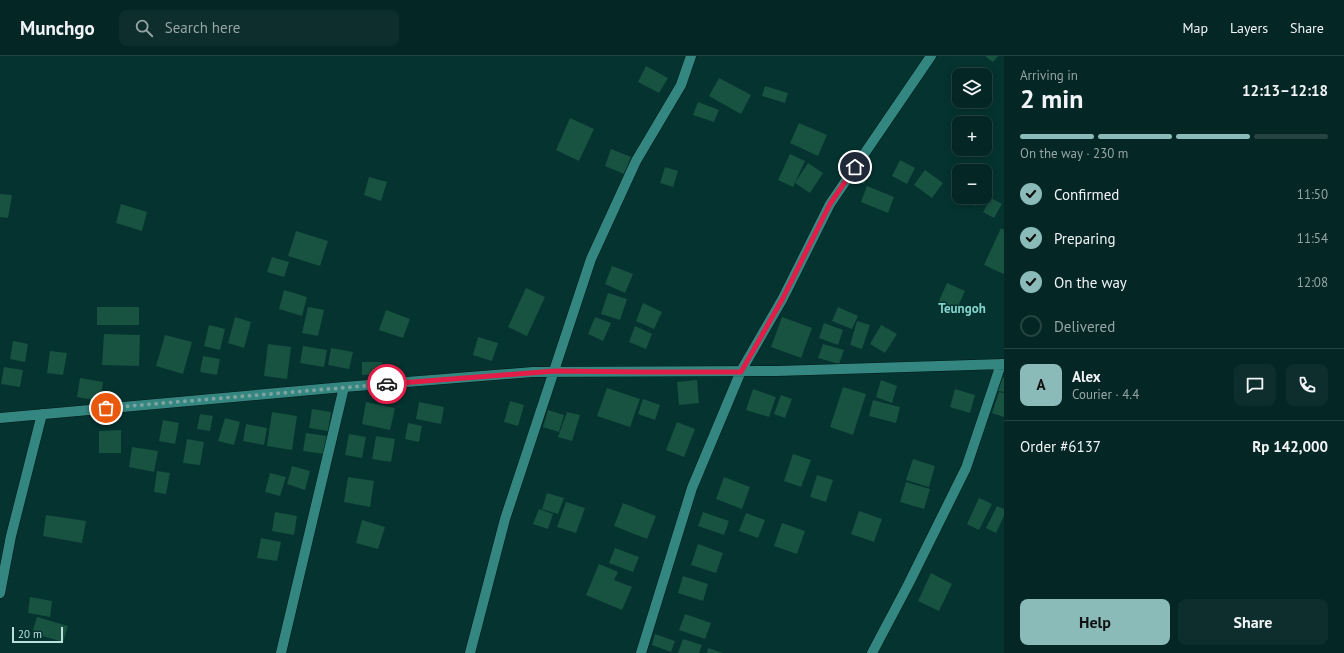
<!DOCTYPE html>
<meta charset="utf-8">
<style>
body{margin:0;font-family:"PT Sans",sans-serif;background:#0d2e2c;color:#f1f3f6;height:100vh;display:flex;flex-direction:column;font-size:15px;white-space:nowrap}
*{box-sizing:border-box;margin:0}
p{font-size:13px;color:#97a5a6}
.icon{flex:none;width:22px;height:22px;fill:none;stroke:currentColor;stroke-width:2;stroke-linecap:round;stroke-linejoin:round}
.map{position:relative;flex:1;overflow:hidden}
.sheet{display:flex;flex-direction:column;background:#042624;width:340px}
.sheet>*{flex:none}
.tools{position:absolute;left:952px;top:12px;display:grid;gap:8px}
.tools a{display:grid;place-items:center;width:40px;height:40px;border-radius:8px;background:#042624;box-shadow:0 2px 10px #0003,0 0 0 1px #254341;font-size:20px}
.scale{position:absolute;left:12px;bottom:10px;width:51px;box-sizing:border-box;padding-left:4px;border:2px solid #bbe0dc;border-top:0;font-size:11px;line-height:14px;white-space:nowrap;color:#bbe0dc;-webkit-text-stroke:3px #053330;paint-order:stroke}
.pin{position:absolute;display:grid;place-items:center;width:34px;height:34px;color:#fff;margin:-17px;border:2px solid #fff;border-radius:50%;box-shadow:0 1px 4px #0007}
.courier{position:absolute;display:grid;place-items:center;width:40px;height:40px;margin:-20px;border:3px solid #e11d48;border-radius:50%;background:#fff;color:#222;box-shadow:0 1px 5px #0007}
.headline em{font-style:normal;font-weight:600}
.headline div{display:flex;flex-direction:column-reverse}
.headline{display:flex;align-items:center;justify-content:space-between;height:68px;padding:0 16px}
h1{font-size:26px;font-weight:600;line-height:30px}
.bar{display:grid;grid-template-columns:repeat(4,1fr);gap:6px 4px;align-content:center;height:48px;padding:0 16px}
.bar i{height:5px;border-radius:3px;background:#254341}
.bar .selected{background:#8bbbb9}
.bar p{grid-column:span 4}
.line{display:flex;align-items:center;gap:10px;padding:0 16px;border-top:1px solid #254341}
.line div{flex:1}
.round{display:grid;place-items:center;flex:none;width:42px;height:42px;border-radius:8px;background:#0d2e2c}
ol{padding:0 16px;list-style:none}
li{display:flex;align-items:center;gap:12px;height:44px}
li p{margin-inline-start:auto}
li .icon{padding:4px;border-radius:50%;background:#8bbbb9;color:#111;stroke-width:4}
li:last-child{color:#97a5a6}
li i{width:22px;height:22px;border:2px solid #254341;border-radius:50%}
.button{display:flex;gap:8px;margin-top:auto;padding:8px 16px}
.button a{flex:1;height:46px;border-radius:8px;background:#8bbbb9;color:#111;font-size:16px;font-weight:600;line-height:46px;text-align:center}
.button a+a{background:#0d2e2c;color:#f1f3f6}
header{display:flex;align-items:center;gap:24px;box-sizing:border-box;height:56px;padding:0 20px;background:#042624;border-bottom:1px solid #254341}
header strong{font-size:19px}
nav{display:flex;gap:22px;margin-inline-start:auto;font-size:14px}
.search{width:280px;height:36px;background:#0d2e2c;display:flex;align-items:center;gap:10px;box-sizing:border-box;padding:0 14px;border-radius:8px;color:#97a5a6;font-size:15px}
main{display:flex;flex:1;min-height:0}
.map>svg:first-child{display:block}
.building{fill:#185240}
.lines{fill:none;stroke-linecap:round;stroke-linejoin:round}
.minor-casing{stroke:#011917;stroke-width:11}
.minor{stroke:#348680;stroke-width:10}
.done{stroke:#7ba3a0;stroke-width:4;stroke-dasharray:0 7.2}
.route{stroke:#e11d48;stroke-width:5}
.labels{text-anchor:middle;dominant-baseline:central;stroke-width:3;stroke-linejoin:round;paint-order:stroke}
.quarter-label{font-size:13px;font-weight:bold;fill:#83d3cc;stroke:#053330}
</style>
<header>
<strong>Munchgo</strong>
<div class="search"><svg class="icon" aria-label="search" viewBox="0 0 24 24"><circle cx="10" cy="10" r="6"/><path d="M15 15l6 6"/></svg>Search here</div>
<nav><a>Map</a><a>Layers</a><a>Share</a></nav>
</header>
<main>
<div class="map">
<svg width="1004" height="597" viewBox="0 0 1004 597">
<rect width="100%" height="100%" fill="#053330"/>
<path class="building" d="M985,0H998L993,6Z
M646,10L668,22L659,37L638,26Z
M719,22L751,39L741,58L709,40Z
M765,30L788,37L785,47L762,40Z
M698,46L719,54L714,66L693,59Z
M570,62L594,73L579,105L556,94Z
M799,67L827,79L818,100L790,87Z
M611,93L631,101L624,118L605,110Z
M790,98L805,105L793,131L778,124Z
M900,104L915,112L907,128L892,120Z
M808,107L823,117L810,137L795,127Z
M862,110L871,114L864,128L854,124Z
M665,111L678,115L673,131L660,127Z
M925,114L943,127L932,142L914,129Z
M369,121L387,126L381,145L364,139Z
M867,130L894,141L888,157L861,146Z
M0,138L12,139L8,162L0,161Z
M963,141H982L975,150Z
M991,142L1002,148L994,162L983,156Z
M121,148L147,156L142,175L116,167Z
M1001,172L1004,174V218L984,209Z
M296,175L328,185L320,210L288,200Z
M272,201L289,206L284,221L267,216Z
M612,210L633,218L625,237L605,228Z
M947,227L965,235L955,257L937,249Z
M526,232L545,241L527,280L508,271Z
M284,234L307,241L302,260L279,253Z
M608,237L627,243L620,264L601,258Z
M643,247L662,256L654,273L636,265Z
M97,251H139V269H97Z
M308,251L324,254L318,280L302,277Z
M838,251L858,260L852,273L832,265Z
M386,254L410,263L403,282L379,274Z
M235,261L251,266L244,292L228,287Z
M595,261L611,267L603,285L588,278Z
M782,261L812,272L801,302L771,291Z
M857,265L870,269L862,293L850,289Z
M824,267L843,274L838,289L819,282Z
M209,269L225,273L220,294L204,290Z
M881,269L897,278L885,297L870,288Z
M635,270L652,278L646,293L629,286Z
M104,278L140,279L139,310L102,309Z
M165,279L192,286L183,318L156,310Z
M478,281L498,287L492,305L473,299Z
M13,285L28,288L25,306L10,303Z
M268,288L291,291L287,323L264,320Z
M823,288L844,294L839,308L818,302Z
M303,290L327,294L324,311L300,307Z
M331,292L353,296L349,313L328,309Z
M50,295L67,297L63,319L47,317Z
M203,300L220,303L217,319L200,316Z
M362,306H382V318L362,319Z
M4,311L23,314L20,331L1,328Z
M1003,321L1004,322V336L998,335Z
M80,322L103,326L100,345L77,341Z
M697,324L699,347L679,349L677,326Z
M881,324L897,330L892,347L876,341Z
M843,331L866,338L853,379L830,371Z
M607,332L640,343L630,371L597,360Z
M753,333L776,341L769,361L746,354Z
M955,333L975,339L970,357L950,351Z
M999,336L1004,337V361L992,357Z
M781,339L792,343L785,362L774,358Z
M643,343L660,349L655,364L638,358Z
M873,344L900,351L896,367L869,360Z
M510,345L524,349L518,370L504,366Z
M366,346L395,352L390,374L362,368Z
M419,346L444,351L441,368L416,363Z
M312,353L331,356L328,375L309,372Z
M548,354L564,359L559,376L543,371Z
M272,356L297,360L292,394L267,390Z
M567,356L580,359L572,385L558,381Z
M200,358L213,360L210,375L197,373Z
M225,362L240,366L234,389L218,385Z
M163,364L179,367L175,388L159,385Z
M677,366L695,373L684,401L666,394Z
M408,367L422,370L419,386L405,383Z
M246,368L267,372L264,389L243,385Z
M121,374V397H99V375Z
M306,377L327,380L324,398L303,395Z
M349,378L366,381L362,402L345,399Z
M376,380L395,383L391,406L372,403Z
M187,383L204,386L200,409L183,407Z
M132,391L158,395L154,416L129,411Z
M793,398L811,404L801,431L784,425Z
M913,403L935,410L929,431L906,424Z
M292,410L310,415L305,434L287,428Z
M157,415L170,417L166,438L154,436Z
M270,417L286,421L280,440L265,436Z
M817,419L833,424L826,446L810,441Z
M348,421L374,425L370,451L344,446Z
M724,421L750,431L742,453L716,443Z
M906,426L930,433L924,453L900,446Z
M547,437L564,442L558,458L542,453Z
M979,442L992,448L979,474L967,468Z
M566,446L585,452L576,477L557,471Z
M623,447L656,460L647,483L614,470Z
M997,450L1004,453V460L996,477L986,472Z
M539,453L553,458L548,473L533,468Z
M859,455L882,463L874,486L851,478Z
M275,456L297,460L294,479L272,475Z
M703,456L729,465L724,479L698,470Z
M746,457L765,464L758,482L739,475Z
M46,459L86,465L82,487L43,480Z
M362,464L385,471L378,493L356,487Z
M782,467L805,475L797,498L774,490Z
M261,482L281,486L277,505L257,502Z
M698,488L723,497L716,517L691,509Z
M615,492L639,501L633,516L609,507Z
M599,508L618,516L614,524L632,531L622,554L586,539Z
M931,517L952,528L939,555L918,545Z
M683,520L708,528L703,545L678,537Z
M30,541L52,545L50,561L28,557Z
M685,558L711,567L705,583L679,574Z
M37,561L68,570L63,586L32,577Z
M655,578L675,585L671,596L652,589Z
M683,583L702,589L699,597H678Z
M708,592L723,597H707Z"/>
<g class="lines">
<g class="minor-casing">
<path id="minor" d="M0,362L344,331L533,316L777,315L1004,308
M0,537L11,480L42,358
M281,597L344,331
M470,597L505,463L591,203L636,105L681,29L691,0
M641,597L692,432L741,315L783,242L830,148L931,0
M872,597L908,529L966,412L1001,308"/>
</g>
<use href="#minor" class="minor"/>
</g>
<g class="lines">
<path class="done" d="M106,352L387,328"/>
<path class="route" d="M387,328L555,315L644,316H741L783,242L830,148L855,111"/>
</g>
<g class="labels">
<g class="quarter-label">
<text x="962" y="252">Teungoh</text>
</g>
</g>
</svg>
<div class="tools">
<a><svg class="icon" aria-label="layers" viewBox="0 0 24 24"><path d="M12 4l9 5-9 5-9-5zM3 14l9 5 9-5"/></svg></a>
<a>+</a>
<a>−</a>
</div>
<div class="scale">20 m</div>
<div class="pin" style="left:106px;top:352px;background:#ea580c"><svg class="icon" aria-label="bag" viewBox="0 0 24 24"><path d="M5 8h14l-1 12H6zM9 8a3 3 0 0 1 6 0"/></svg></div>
<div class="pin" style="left:855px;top:111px;background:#1f2937"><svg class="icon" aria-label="home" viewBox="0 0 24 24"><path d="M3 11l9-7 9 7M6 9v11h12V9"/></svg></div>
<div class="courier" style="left:387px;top:328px"><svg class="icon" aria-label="car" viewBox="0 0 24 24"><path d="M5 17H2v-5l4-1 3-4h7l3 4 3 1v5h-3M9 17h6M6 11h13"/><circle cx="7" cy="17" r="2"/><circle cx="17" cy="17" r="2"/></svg></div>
</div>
<section class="sheet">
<div class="headline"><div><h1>2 min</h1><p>Arriving in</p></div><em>12:13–12:18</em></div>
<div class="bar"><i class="selected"></i><i class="selected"></i><i class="selected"></i><i></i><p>On the way · 230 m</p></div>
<ol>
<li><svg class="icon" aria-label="check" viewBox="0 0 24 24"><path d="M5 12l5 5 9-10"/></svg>Confirmed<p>11:50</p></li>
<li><svg class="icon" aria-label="check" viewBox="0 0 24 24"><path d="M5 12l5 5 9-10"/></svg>Preparing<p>11:54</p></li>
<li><svg class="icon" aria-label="check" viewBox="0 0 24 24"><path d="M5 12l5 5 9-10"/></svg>On the way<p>12:08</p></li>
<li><i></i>Delivered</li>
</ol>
<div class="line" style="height:72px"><b class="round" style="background:#8bbbb9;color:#111">A</b><div><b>Alex</b><p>Courier · 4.4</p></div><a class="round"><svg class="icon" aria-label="chat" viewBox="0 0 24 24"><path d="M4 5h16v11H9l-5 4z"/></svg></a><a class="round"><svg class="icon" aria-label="phone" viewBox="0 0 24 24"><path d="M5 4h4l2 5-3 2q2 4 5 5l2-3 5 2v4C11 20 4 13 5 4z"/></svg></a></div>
<div class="line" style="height:52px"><div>Order #6137</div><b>Rp 142,000</b></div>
<div class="button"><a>Help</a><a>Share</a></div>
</section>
</main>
